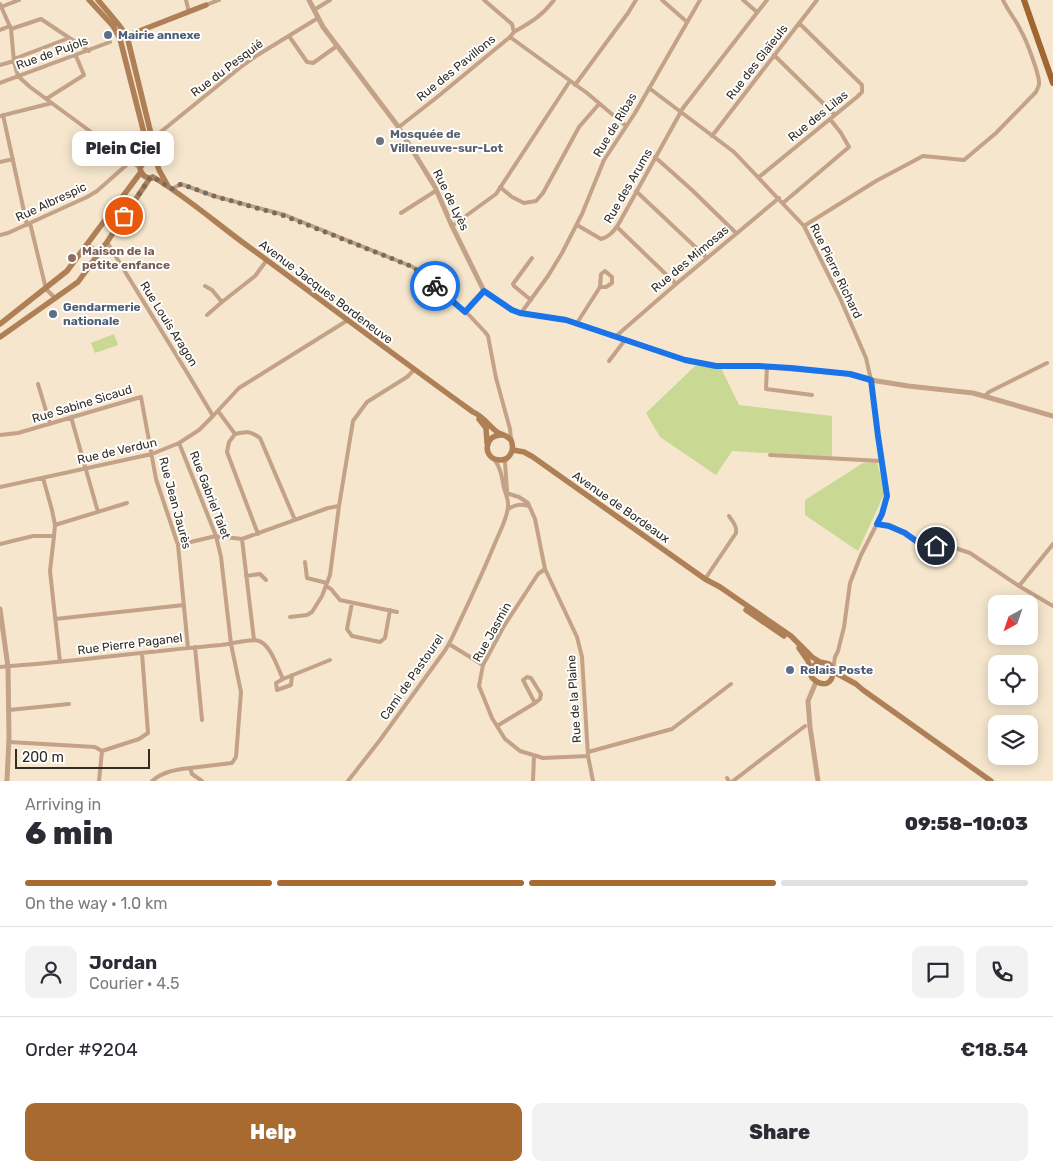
<!DOCTYPE html>
<meta charset="utf-8">
<style>
body{margin:0;font-family:Rubik,sans-serif;background:#f2f2f3;color:#2b2b33;height:100vh;display:flex;flex-direction:column;font-size:19px;white-space:nowrap}
*{box-sizing:border-box;margin:0}
p{font-size:16px;color:#7c7c81}
.icon{flex:none;width:28px;height:28px;fill:none;stroke:currentColor;stroke-width:2;stroke-linecap:round;stroke-linejoin:round}
.map{position:relative;height:781px;overflow:hidden}
.sheet{display:flex;flex-direction:column;background:#fff;flex:1}
.sheet>*{flex:none}
.needle{width:32px;rotate:220deg}
.controls{position:absolute;left:988px;top:595px;display:grid;gap:10px}
.controls a{display:grid;place-items:center;width:50px;height:50px;border-radius:10px;background:#fff;box-shadow:0 2px 12px #0003;font-size:25px}
.scale{position:absolute;left:15px;bottom:12px;width:135px;box-sizing:border-box;padding-left:5px;border:2px solid #322c23;border-top:0;font-size:14px;line-height:18px;white-space:nowrap;color:#322c23;-webkit-text-stroke:4px #fff;paint-order:stroke}
.pin{position:absolute;display:grid;place-items:center;width:42px;height:42px;color:#fff;margin:-21px;border:2px solid #fff;border-radius:50%;box-shadow:0 1px 5px #0007}
.courier{position:absolute;display:grid;place-items:center;width:50px;height:50px;margin:-25px;border:4px solid #1a73e8;border-radius:50%;background:#fff;color:#222;box-shadow:0 1px 6px #0007}
.bubble{position:absolute;height:35px;border-radius:10px;background:#fff;box-shadow:0 2px 12px #0003;font-size:16px;font-weight:800;line-height:35px;text-align:center}
.overview em{font-style:normal;font-weight:800}
.overview div{display:flex;flex-direction:column-reverse}
.overview{display:flex;align-items:center;justify-content:space-between;height:85px;padding:0 25px}
h1{font-size:32px;font-weight:800;line-height:38px}
.bar{display:grid;grid-template-columns:repeat(4,1fr);gap:8px 5px;align-content:center;height:60px;padding:0 25px}
.bar i{height:6px;border-radius:4px;background:#e1e1e2}
.bar .selected{background:#a86a30}
.bar p{grid-column:span 4}
.line{display:flex;align-items:center;gap:12px;padding:0 25px;border-top:1px solid #e1e1e2}
.line div{flex:1}
.round{display:grid;place-items:center;flex:none;width:52px;height:52px;border-radius:10px;background:#f2f2f3}
.action{display:flex;gap:10px;margin-top:auto;padding:10px 25px}
.action a{flex:1;height:58px;border-radius:10px;background:#a86a30;color:#fff;font-size:20px;font-weight:800;line-height:58px;text-align:center}
.action a+a{background:#f2f2f3;color:#2b2b33}
.map>svg:first-child{display:block}
.green{fill:#c9d892}
.lines{fill:none;stroke-linecap:round;stroke-linejoin:round}
.minor{stroke:#c3a287;stroke-width:4}
.tertiary{stroke:#c3a287;stroke-width:5}
.secondary{stroke:#af7f56;stroke-width:5.5}
.primary{stroke:#9f6630;stroke-width:6}
.done{stroke:#766d5e;stroke-width:5;stroke-dasharray:0 9}
.route{stroke:#1a73e8;stroke-width:6}
.service-dot{fill:#5c6f8a;stroke:#fff;stroke-width:2}
.worship-dot{fill:#6b7280;stroke:#fff;stroke-width:2}
.education-dot{fill:#8d6e63;stroke:#fff;stroke-width:2}
.labels{text-anchor:middle;dominant-baseline:central;stroke-width:4;stroke-linejoin:round;paint-order:stroke}
.service-label{font-size:12px;font-weight:bold;fill:#4e5e75;stroke:#fff;text-anchor:start}
.street-label{font-size:12px;fill:#322c23;stroke:#fff}
.worship-label{font-size:12px;font-weight:bold;fill:#5b616d;stroke:#fff;text-anchor:start}
.education-label{font-size:12px;font-weight:bold;fill:#785e54;stroke:#fff;text-anchor:start}
</style>
<div class="map">
<svg width="1053" height="781" viewBox="0 0 1053 781">
<rect width="100%" height="100%" fill="#f5e6cd"/>
<path class="green" d="M114,334L118,345L95,353L91,343Z
M695,366L721,368L739,405L832,416V457L732,451L716,475L660,437L646,413Z
M877,462L885,492L858,551L805,515V500L863,463Z"/>
<g class="lines">
<path class="minor" d="M186,0L189,12
M662,0L687,22
M743,0L757,12
M0,4L11,29L14,62L18,76L30,87L140,168
M206,5L219,0
M1,7L19,0
M314,10L330,0
M11,29L41,19L89,51
M0,30L10,26
M514,32C531,22 542,16 554,0
M289,36L307,62L313,63L337,46
M510,37L587,93L626,126
M774,55L835,115
M14,59L69,38
M0,65L14,61
M0,83L110,42
M575,85L628,13L636,0
M649,88L734,152L804,226L840,298L866,358L871,380L878,436L887,496L882,514L861,555L850,583L844,627L838,651L835,657L833,669
M46,99L84,75L76,56
M3,115L27,225
M0,116L52,103
M399,127L436,98L510,37L514,32L512,24L484,0
M712,136L817,0
M152,139L242,66L256,56L318,18
M655,157L692,190L736,233
M0,162L13,159
M759,177L857,97L862,92V85L799,23
M500,187L512,197L524,203L536,201L543,193L579,127L599,104
M172,189L181,184L214,196L285,215L413,267L468,314L485,332L488,336L496,378L510,429L511,439
M636,191L707,258
M783,203L849,147L841,133L830,119
M401,213L437,190
M30,223L46,289L55,298
M577,225L601,239C609,237 613,232 618,225L683,108L767,0
M452,226L496,194L570,81
M804,226L876,181L923,156L964,160L996,133L1036,92C1037,89 1039,87 1039,84C1040,76 1026,39 1021,31C1016,20 1008,11 1003,0
M617,227L676,284
M0,235L8,233L87,197L97,191L131,161
M107,242C142,300 179,358 213,416
M205,286L212,290L222,302L255,276L267,260
M531,300L514,286L513,284L532,258
M465,312L484,291
M521,313L548,276L562,253L582,214L604,160L635,113L700,0
M207,315L222,302
M577,323L600,287L601,274L605,271L612,277V283L606,287H600
M615,337L676,284L779,198
M609,361L625,340
M767,366L766,389L812,395
M38,384L50,424
M985,396L989,392L1047,363
M218,411L235,434L229,442L227,452L258,534
M71,417L98,512
M235,434C247,431 250,431 260,438L295,520
M0,435L18,433L141,397L156,479L178,545L188,648
M179,443L216,536L221,557L231,644L241,692L236,757L232,763L190,768
M770,455L881,461
M43,478L52,510L55,525
M0,487L152,454L179,443L199,430L213,416L239,388L348,320
M507,491L505,462L507,458
M506,493L519,497L528,503L535,519L545,569L577,637L582,657L588,756L593,781
M508,509C516,504 521,504 529,506
M877,524L889,526L905,533L923,546H949L970,553L1019,586L1053,606
M54,536L50,571L60,662
M242,539L254,640
M0,544L33,536H54L55,525L127,503
M178,545L216,536L242,539L328,508L339,506L353,421L367,402L407,377L414,370
M305,562L307,578L327,583
M545,569L538,574L504,626L483,665L479,686L492,718L505,739L520,751L543,758L588,756
M246,576L260,574L266,580
M705,579L736,533C737,526 733,522 729,516
M326,586L331,589L340,600L397,612
M1019,586L1053,544
M352,603L347,629L352,636L380,642L385,638L390,610
M290,617L307,615L312,612L322,596L330,575L339,506
M55,619L184,605
M449,644L483,665
M195,647L202,720
M0,667C74,662 148,651 221,645C230,644 253,638 259,641C271,645 278,669 283,679L330,660
M283,679L276,683L277,690L291,685L292,675
M9,710L69,704
M497,726L535,703L540,699L541,694L531,678L527,677L523,680L535,703
M9,742L95,747L102,751L99,781
M102,751L139,739L148,733L142,653
M588,752L672,729L731,684
M727,778L729,781
M152,781C164,771 175,770 190,768L192,774L202,781
M348,781L380,740L446,649L452,638C467,606 482,575 495,543C500,531 507,519 508,507C509,500 506,495 504,488C502,478 501,468 494,459
M533,781L534,756
M733,781L805,726"/>
<path class="tertiary" d="M309,0L323,27L397,125L435,187L452,226L484,291L512,310L521,313L567,320L685,360L716,366H758L850,374L871,380L908,386L973,393L1053,416
M0,609L8,667L9,738L7,781
M816,682L808,701L810,727L818,781"/>
<path class="secondary" d="M89,0L113,26L120,39L146,141L145,161
M98,0L119,25L127,36L151,134L155,161L157,164L159,170L168,186
M124,37L206,5
M153,177C187,197 217,224 249,247C324,302 398,358 473,412C483,416 489,426 497,432C502,435 507,435 511,440C513,445 513,451 510,455C508,458 504,460 500,460C482,460 483,433 503,435
M153,178C146,179 141,175 140,168L145,161L150,160L155,161
M87,245L98,253
M0,324L67,271L141,172
M0,337L78,282L107,242L150,178
M479,419L486,428L487,443
M513,450L524,452L533,457L705,579L720,587L791,636L812,657L820,662L829,664L836,673L856,684L863,690L991,781
M746,610L784,636
M799,648L808,661L811,670
M820,662C792,673 834,700 833,670"/>
<path class="primary" d="M1024,0L1053,83"/>
</g>
<g class="lines">
<path class="done" d="M124,216L150,178L153,177L172,189L181,184L214,196L285,216L413,267L435,286"/>
<path class="route" d="M435,286L465,312L484,291L512,310L520,313L566,320L685,360L716,366H758L791,368L850,374L871,380L878,436L887,496L882,514L877,524L889,526L905,533L923,546H936"/>
</g>
<g class="service-dot">
<circle cx="108" cy="35" r="5"/>
<circle cx="53" cy="314" r="5"/>
<circle cx="790" cy="670" r="5"/>
</g>
<circle class="worship-dot" cx="380" cy="141" r="5"/>
<circle class="education-dot" cx="72" cy="258" r="5"/>
<g class="labels">
<g class="service-label">
<text x="118" y="35">Mairie annexe</text>
<text x="63" y="307">Gendarmerie<tspan x="63" dy="14">nationale</tspan></text>
<text x="800" y="670">Relais Poste</text>
</g>
<g class="street-label">
<text transform="translate(52 53) rotate(-20)">Rue de Pujols</text>
<text transform="translate(757 62) rotate(-52)">Rue des Glaïeuls</text>
<text transform="translate(227 68) rotate(-37)">Rue du Pesquié</text>
<text transform="translate(456 68) rotate(-39)">Rue des Pavillons</text>
<text transform="translate(818 116) rotate(-39)">Rue des Lilas</text>
<text transform="translate(615 125) rotate(-59)">Rue de Ribas</text>
<text transform="translate(628 186) rotate(-60)">Rue des Arums</text>
<text transform="translate(451 200) rotate(64)">Rue de Lyès</text>
<text transform="translate(51 202) rotate(-25)">Rue Albrespic</text>
<text transform="translate(690 259) rotate(-40)">Rue des Mimosas</text>
<text transform="translate(836 271) rotate(64)">Rue Pierre Richard</text>
<text transform="translate(326 292) rotate(37)">Avenue Jacques Bordeneuve</text>
<text transform="translate(169 324) rotate(58)">Rue Louis Aragon</text>
<text transform="translate(82 404) rotate(-17)">Rue Sabine Sicaud</text>
<text transform="translate(117 451) rotate(-13)">Rue de Verdun</text>
<text transform="translate(210 495) rotate(69)">Rue Gabriel Talet</text>
<text transform="translate(175 503) rotate(75)">Rue Jean Jaurès</text>
<text transform="translate(621 507) rotate(35)">Avenue de Bordeaux</text>
<text transform="translate(492 632) rotate(-61)">Rue Jasmin</text>
<text transform="translate(130 644) rotate(-7)">Rue Pierre Paganel</text>
<text transform="translate(412 677) rotate(-55)">Cami de Pastourel</text>
<text transform="translate(574 699) rotate(-94)">Rue de la Plaine</text>
</g>
<g class="worship-label">
<text x="390" y="134">Mosquée de<tspan x="390" dy="14">Villeneuve-sur-Lot</tspan></text>
</g>
<g class="education-label">
<text x="82" y="251">Maison de la<tspan x="82" dy="14">petite enfance</tspan></text>
</g>
</g>
</svg>
<div class="controls">
<a><svg class="needle" viewBox="-14 -14 28 28"><path d="M0-13l5 13h-10z" fill="#e53935"/><path d="M0 13l5-13h-10z" fill="#7c7c81"/></svg></a>
<a><svg class="icon" aria-label="locate" viewBox="0 0 24 24"><circle cx="12" cy="12" r="6"/><path d="M12 2v4M12 18v4M2 12h4M18 12h4"/></svg></a>
<a><svg class="icon" aria-label="layers" viewBox="0 0 24 24"><path d="M12 4l9 5-9 5-9-5zM3 14l9 5 9-5"/></svg></a>
</div>
<div class="scale">200 m</div>
<div class="pin" style="left:124px;top:216px;background:#ea580c"><svg class="icon" aria-label="bag" viewBox="0 0 24 24"><path d="M5 8h14l-1 12H6zM9 8a3 3 0 0 1 6 0"/></svg></div>
<div class="pin" style="left:936px;top:546px;background:#1f2937"><svg class="icon" aria-label="home" viewBox="0 0 24 24"><path d="M3 11l9-7 9 7M6 9v11h12V9"/></svg></div>
<div class="courier" style="left:435px;top:286px"><svg class="icon" aria-label="bike" viewBox="0 0 24 24"><circle cx="6" cy="16" r="4"/><circle cx="18" cy="16" r="4"/><path d="M6 16l4-8h5l3 8M10 8l3 8H6M13 5h3"/></svg></div>
<div class="bubble" style="left:72px;top:131px;width:102px">Plein Ciel</div>
</div>
<section class="sheet">
<div class="overview"><div><h1>6 min</h1><p>Arriving in</p></div><em>09:58–10:03</em></div>
<div class="bar"><i class="selected"></i><i class="selected"></i><i class="selected"></i><i></i><p>On the way · 1.0 km</p></div>
<div class="line" style="height:90px"><a class="round"><svg class="icon" aria-label="person" viewBox="0 0 24 24"><circle cx="12" cy="8" r="4"/><path d="M4 21q1-7 8-7t8 7"/></svg></a><div><b>Jordan</b><p>Courier · 4.5</p></div><a class="round"><svg class="icon" aria-label="chat" viewBox="0 0 24 24"><path d="M4 5h16v11H9l-5 4z"/></svg></a><a class="round"><svg class="icon" aria-label="phone" viewBox="0 0 24 24"><path d="M5 4h4l2 5-3 2q2 4 5 5l2-3 5 2v4C11 20 4 13 5 4z"/></svg></a></div>
<div class="line" style="height:65px"><div>Order #9204</div><b>€18.54</b></div>
<div class="action"><a>Help</a><a>Share</a></div>
</section>
